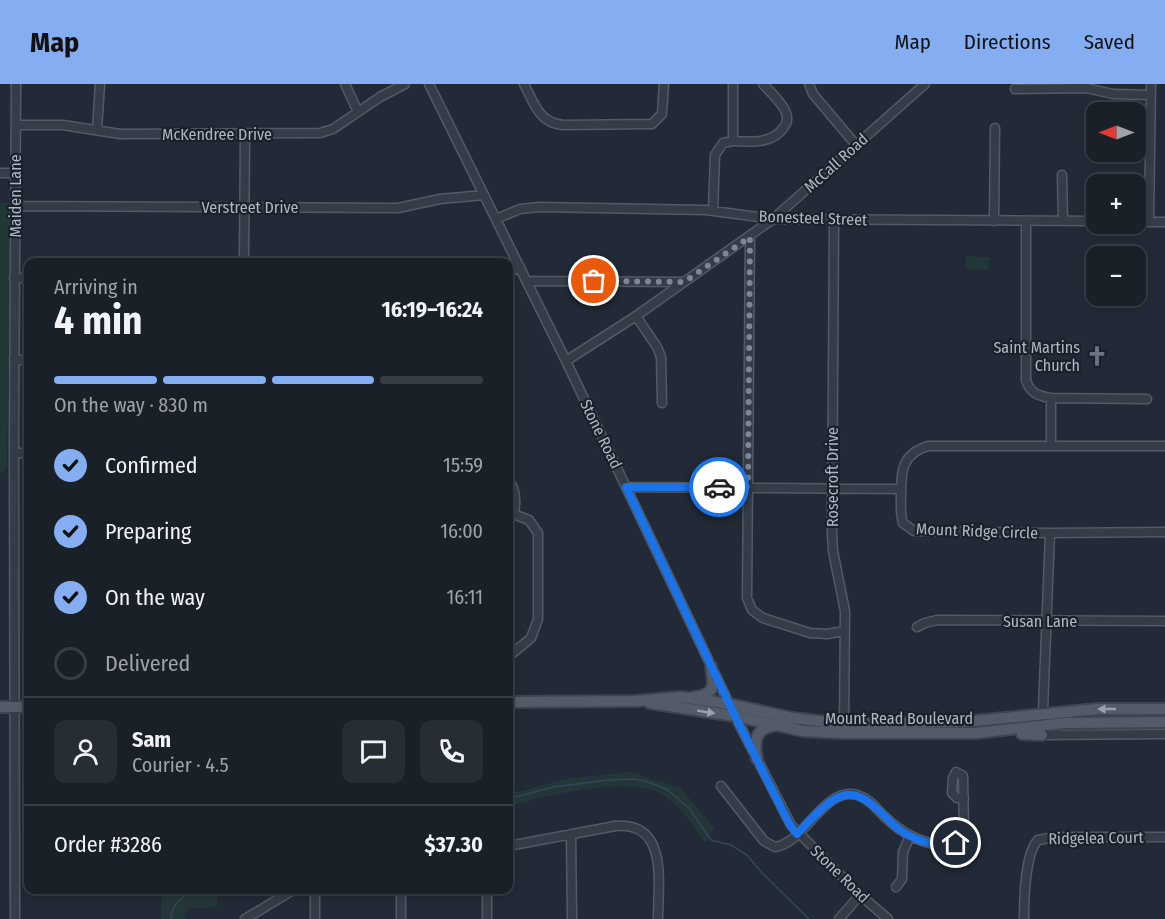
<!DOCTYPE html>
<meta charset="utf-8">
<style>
body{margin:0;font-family:"Fira Sans Condensed",sans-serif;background:#262d34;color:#f1f3f6;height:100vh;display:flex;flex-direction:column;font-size:22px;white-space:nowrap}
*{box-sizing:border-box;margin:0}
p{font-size:20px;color:#9fa3a8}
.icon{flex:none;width:33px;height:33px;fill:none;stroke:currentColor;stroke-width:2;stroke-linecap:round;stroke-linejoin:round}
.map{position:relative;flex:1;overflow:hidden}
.drawer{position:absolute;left:24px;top:174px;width:489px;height:636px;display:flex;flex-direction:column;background:#192028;border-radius:12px;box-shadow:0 3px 9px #0003,0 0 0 2px #373e45}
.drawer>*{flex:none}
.needle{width:39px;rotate:270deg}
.buttons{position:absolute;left:1086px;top:18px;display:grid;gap:12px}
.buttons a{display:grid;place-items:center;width:60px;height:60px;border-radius:12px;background:#192028;box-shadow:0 3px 9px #0003,0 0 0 2px #373e45;font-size:30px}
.pin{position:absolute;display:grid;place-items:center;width:51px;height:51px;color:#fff;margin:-26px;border:3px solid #fff;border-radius:50%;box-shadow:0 2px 6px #0007}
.courier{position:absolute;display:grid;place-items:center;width:60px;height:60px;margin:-30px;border:4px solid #1a73e8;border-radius:50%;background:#fff;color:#222;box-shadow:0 2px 8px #0007}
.head em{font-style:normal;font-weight:700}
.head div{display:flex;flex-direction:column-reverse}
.head{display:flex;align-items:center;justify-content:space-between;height:102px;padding:0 30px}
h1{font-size:39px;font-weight:700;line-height:45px}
.bar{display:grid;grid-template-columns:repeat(4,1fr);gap:9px 6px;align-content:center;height:72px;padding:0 30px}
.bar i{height:8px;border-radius:4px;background:#373e45}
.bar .active{background:#85aef2}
.bar p{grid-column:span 4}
.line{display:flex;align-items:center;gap:15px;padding:0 30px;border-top:2px solid #373e45}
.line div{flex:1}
.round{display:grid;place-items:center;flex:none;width:63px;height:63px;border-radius:12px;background:#262d34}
ol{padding:0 30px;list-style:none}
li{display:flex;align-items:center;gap:18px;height:66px}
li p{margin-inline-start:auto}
li .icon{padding:6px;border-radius:50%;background:#85aef2;color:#111;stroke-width:4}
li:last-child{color:#9fa3a8}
li i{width:33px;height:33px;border:3px solid #373e45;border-radius:50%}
header{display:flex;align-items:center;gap:36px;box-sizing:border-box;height:84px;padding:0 30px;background:#85aef2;color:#111}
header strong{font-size:28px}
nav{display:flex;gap:33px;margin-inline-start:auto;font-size:21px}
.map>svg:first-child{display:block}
.green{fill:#243738}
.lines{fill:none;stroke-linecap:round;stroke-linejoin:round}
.stream{stroke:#36455d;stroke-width:1.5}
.minor-casing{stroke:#525a65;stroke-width:11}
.major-casing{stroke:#3e4551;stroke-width:14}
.minor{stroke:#343c47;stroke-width:8}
.major{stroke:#525b67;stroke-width:10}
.oneway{fill:#98a0ad}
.done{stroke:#7d8692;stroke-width:6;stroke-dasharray:0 10.8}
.route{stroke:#1a73e8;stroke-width:8}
.labels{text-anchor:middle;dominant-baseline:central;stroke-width:4.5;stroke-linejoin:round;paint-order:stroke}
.street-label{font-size:16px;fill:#afb7c4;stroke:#1a212b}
.poi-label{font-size:16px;fill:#afb7c4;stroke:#1a212b;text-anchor:end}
</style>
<header>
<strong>Map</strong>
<nav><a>Map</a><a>Directions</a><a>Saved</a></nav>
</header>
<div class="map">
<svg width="1165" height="835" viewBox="0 0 1165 835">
<rect width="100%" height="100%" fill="#212a36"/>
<path class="green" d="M0,119H11L7,384L2,389H0Z
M966,172L989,173L988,186L965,185Z
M630,688L681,704L714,744L706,760C694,743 684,726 667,714C633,688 548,712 509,722V708L521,707L565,695Z
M162,806H219L217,823L188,824L185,835H161Z"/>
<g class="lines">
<path class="stream" d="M508,715L553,703L609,696L634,695L648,698L668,706L689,724L711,756L731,761L747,771L762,789L809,835
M171,835C171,821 182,814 192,806"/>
<g class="minor-casing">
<path id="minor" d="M345,0L358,28
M429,0L566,277L735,632L791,741L860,811L888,835
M524,0C534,19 539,39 563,41L652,40L662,30L664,0
M733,0V57C751,58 773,60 784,43C787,39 788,34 786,29C783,19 770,8 763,0
M809,0L813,10L856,61
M1015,5L1086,4L1113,10L1151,11
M16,41H63L120,50L320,49L333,45L380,13L405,0
M97,46L100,0
M0,89H15
M1062,91L1063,137
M15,122L398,124L440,115L484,111
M713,127L715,71L723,59L733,57
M496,135L520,125L539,123L706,126L773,135L1096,137
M834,136L832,450L833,467L845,527L844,644
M994,137L995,44
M1026,137V296C1030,309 1038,312 1051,314L1147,315
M1136,138H1165
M1149,138L1151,0
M750,152L747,514L752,526L763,534L810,549L827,550L844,547
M244,178L245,51
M508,188L520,183
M14,194H28
M527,197L684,198
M636,232L657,263L661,273L662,319
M14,276H28
M566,277L636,232L773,135L925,0
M1051,361V314
M1165,362H928C902,370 901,386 901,411C901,421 900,430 903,439L914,447L1050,449L1165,448
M14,369H28
M508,397C517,405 516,418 514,429
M626,403L901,405
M508,428L529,436L538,449V535L531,554L508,573
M1050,449L1042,651L1165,650
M917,543L925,539L937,536L1165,537
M721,702L764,757L775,763C805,759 824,702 857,711C868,714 875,723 883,731C900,748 921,761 947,761C958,761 964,755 964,744L963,692L956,688L953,694L952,709L957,714H964
M571,750L572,835
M508,762L615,742C669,737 658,800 658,835
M896,803L902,795L903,768L910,752
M15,835L14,356L16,0
M245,835L293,806
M315,835V806
M401,835V806
M487,835V806
M839,835L860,811
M1024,835C1024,817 1025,769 1038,756L1054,753H1165"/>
</g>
<g class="major-casing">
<path id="major" d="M694,613C716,611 714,600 711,582
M508,618L635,617L681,613L729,620L792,634L844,640L963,638L1098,625H1165
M650,619L735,632L803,647L843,649H976L1065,639L1165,638
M0,623H28
M1022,650L1042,651
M757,675C754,660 754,644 773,642"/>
</g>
<use href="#minor" class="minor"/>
<use href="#major" class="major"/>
</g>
<defs><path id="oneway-solid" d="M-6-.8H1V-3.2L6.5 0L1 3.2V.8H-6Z" transform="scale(1.5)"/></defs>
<g class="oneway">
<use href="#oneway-solid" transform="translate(1107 625) rotate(180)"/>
<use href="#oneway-solid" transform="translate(706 628) rotate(9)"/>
</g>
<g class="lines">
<path class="done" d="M594,197L684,198L750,153L748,403H719"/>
<path class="route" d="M719,403H626L735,632L790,741L797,750C809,738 821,723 835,715C861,700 878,728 896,743C912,756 936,764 956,759"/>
</g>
<defs>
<g id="church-bare" transform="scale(1.62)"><path d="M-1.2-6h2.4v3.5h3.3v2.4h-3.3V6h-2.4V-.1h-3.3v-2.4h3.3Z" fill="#6b7280" stroke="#1a212b" stroke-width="2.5" paint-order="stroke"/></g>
</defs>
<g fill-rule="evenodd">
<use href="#church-bare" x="1097" y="272"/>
</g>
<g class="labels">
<g class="street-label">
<text x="217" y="50">McKendree Drive</text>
<text transform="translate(836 79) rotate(-42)">McCall Road</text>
<text transform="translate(15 112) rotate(-90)">Maiden Lane</text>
<text x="250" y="123">Verstreet Drive</text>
<text transform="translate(813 134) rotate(2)">Bonesteel Street</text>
<text transform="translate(601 350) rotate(64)">Stone Road</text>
<text transform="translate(832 393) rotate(-90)">Rosecroft Drive</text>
<text transform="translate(977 447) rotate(2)">Mount Ridge Circle</text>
<text x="1040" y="537">Susan Lane</text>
<text x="899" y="634">Mount Read Boulevard</text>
<text transform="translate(1096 754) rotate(-1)">Ridgelea Court</text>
<text transform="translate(840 790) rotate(44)">Stone Road</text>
</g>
<g class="poi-label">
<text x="1080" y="263">Saint Martins<tspan x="1080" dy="18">Church</tspan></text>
</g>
</g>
</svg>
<div class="buttons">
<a><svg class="needle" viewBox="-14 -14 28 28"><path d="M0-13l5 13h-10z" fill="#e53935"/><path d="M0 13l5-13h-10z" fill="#9fa3a8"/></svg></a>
<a>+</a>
<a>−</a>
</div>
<div class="pin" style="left:594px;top:197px;background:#ea580c"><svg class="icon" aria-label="bag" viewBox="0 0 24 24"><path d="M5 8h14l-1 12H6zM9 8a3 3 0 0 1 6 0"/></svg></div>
<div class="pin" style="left:956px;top:759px;background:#1f2937"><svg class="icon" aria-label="home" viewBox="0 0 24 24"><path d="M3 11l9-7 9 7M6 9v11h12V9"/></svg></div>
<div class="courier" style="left:719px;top:403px"><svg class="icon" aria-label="car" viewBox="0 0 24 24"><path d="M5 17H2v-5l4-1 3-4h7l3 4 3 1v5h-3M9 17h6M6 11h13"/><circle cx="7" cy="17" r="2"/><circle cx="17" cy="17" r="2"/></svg></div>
<section class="drawer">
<div class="head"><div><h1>4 min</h1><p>Arriving in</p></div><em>16:19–16:24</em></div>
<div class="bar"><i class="active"></i><i class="active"></i><i class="active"></i><i></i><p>On the way · 830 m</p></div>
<ol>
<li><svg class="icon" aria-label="check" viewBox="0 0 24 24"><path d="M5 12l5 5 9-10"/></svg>Confirmed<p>15:59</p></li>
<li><svg class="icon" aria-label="check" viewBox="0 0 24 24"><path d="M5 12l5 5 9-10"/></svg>Preparing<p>16:00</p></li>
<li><svg class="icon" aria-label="check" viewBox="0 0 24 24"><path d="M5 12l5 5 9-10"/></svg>On the way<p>16:11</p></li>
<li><i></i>Delivered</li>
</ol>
<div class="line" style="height:108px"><a class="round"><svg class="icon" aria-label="person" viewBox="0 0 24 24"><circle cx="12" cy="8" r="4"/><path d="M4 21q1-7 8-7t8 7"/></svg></a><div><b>Sam</b><p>Courier · 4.5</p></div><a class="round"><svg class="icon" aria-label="chat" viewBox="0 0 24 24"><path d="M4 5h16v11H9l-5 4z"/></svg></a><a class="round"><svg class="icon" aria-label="phone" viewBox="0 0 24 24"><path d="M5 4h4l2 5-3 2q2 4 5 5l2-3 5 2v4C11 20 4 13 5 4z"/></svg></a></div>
<div class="line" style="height:78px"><div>Order #3286</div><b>$37.30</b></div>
</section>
</div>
